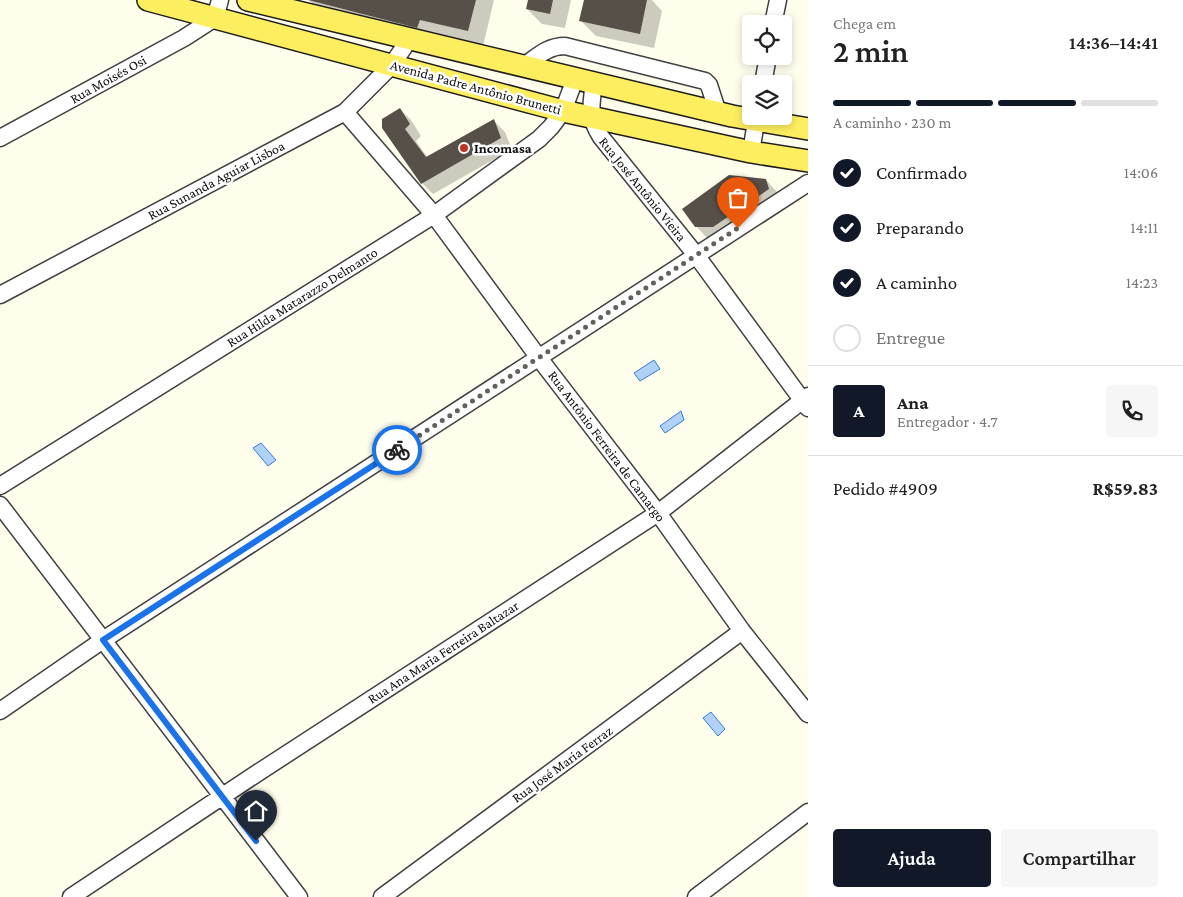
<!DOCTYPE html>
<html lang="pt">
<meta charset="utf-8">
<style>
body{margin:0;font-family:"Crimson Pro",serif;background:#f6f6f6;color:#222;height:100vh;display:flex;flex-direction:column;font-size:19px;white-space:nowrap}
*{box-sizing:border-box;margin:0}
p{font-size:16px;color:#767676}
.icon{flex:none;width:28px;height:28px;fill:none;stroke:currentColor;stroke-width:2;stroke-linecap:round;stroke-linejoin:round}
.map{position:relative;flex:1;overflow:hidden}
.side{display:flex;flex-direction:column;background:#fff;width:375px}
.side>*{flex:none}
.buttons{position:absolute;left:742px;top:15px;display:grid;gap:10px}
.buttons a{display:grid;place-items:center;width:50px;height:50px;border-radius:5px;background:#fff;box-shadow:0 2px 8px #0003;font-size:25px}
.pin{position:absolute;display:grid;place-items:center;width:42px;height:42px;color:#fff;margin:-51px -21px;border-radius:50% 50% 50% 0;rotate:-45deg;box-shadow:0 0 5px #0007}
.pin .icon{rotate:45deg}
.courier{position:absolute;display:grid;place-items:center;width:50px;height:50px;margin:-25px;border:4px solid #1a73e8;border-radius:50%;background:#fff;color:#222;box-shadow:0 1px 6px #0007}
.summary em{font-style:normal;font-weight:600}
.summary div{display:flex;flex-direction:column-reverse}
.summary{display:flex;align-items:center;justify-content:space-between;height:85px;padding:0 25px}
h1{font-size:32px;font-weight:600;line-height:38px}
.bar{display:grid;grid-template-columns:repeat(4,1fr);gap:8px 5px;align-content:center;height:60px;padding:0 25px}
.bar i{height:6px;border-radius:4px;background:#e0e0e0}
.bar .on{background:#111827}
.bar p{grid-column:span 4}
.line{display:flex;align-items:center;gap:12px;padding:0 25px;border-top:1px solid #e0e0e0}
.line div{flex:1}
.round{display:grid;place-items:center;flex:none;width:52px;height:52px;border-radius:5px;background:#f6f6f6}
ol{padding:0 25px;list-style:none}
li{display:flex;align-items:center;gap:15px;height:55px}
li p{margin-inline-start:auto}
li .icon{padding:5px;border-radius:50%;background:#111827;color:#fff;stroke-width:4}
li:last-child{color:#767676}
li i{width:28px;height:28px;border:2px solid #e0e0e0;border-radius:50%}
.cta{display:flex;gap:10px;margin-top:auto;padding:10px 25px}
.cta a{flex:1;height:58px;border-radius:5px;background:#111827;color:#fff;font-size:20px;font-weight:600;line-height:58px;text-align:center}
.cta a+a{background:#f6f6f6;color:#222}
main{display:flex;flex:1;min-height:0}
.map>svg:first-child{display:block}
.water{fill:#b0d2f8;stroke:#357bd1}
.shadow{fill:#0003}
.building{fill:#565049}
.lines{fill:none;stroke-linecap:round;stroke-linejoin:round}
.minor-casing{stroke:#404040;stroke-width:19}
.major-casing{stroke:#1e1e1e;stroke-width:24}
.minor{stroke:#fff;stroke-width:16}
.major{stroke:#fdee5f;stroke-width:21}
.done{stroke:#62615b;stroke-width:5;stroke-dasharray:0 9}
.route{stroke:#1a73e8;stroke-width:6}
.poi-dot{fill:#c13121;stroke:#fff;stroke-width:2}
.labels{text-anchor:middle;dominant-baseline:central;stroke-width:5;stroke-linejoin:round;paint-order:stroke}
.street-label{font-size:14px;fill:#0d0d0d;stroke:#fff}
.poi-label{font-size:14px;font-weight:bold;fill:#0d0d0d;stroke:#fff;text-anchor:start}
</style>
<main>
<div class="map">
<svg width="808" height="897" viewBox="0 0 808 897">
<rect width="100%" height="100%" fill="#fffeed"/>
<path class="water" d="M654,360L660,369L640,381L634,373Z
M681,411L684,420L665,433L660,426Z
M261,443L276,460L268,466L253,448Z
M711,712L725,729L718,736L703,718Z"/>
<path class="shadow" d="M309,0H494L483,46L324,15Z
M529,0H571L565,28L542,24L527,9Z
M594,0H652L662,11L654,48L596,36L581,21Z
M400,109L411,120L421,136L416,141L428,158L494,121L505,132L512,149L433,194L422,183L383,128Z
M766,180L777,192L780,200L725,238H707L696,226Z"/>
<path class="building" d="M308,0H424L423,7L424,0H476L468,31L420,20L417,28Z
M528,0H553L550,14L526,9Z
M584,0H647L640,34L579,21Z
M400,108L410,124L405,129L426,157L494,119L501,138L421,184L382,128V119Z
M729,175L766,179L769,189L713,227H695L682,209Z"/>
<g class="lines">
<g class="minor-casing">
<path id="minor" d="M773,24L778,0
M524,66C538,56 548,46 565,46L705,81L709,85L718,113
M594,83C591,105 588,117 601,137L696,255L808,408
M763,84L768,56
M345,112L434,215L539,358L658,513L742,631L808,714
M0,138L184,38L215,18L220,0
M751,152L757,116
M0,295L345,112L392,65L410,38
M0,486L434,215L539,139L551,127L563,111L575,79
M0,505L299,897
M0,711L103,640L808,183
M71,897L259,772L658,513L808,396
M382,897L742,631
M696,897L808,812"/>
</g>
<g class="major-casing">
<path id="major" d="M148,0L563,111L751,152L808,161
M248,0L732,116L808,129"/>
</g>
<use href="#minor" class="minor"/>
<use href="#major" class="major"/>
</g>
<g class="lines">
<path class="done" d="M397,450L738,228"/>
<path class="route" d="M256,841L103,640L397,450"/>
</g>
<circle class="poi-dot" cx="464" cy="148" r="5"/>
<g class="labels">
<g class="street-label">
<text transform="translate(108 79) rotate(-29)">Rua Moisés Osi</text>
<text transform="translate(476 87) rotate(15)">Avenida Padre Antônio Brunetti</text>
<text transform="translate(216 180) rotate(-28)">Rua Sunanda Aguiar Lisboa</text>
<text transform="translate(643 189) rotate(51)">Rua José Antônio Vieira</text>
<text transform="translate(302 297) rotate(-32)">Rua Hilda Matarazzo Delmanto</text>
<text transform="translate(607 446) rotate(53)">Rua Antônio Ferreira de Camargo</text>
<text transform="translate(443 652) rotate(-33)">Rua Ana Maria Ferreira Baltazar</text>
<text transform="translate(562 764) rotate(-36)">Rua José Maria Ferraz</text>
</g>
<g class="poi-label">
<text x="474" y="148">Incomasa</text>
</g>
</g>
</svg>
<div class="buttons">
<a><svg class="icon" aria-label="locate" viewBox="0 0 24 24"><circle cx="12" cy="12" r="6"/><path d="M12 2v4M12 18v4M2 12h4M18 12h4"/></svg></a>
<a><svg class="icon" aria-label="layers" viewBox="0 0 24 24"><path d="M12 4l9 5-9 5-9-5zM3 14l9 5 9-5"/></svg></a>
</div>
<div class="pin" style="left:738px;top:228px;background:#ea580c"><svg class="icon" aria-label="bag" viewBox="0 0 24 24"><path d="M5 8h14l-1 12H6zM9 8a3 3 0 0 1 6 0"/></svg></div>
<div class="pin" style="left:256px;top:841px;background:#1f2937"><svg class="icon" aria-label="home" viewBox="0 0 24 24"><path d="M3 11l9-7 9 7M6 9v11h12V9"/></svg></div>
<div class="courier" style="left:397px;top:450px"><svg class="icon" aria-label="bike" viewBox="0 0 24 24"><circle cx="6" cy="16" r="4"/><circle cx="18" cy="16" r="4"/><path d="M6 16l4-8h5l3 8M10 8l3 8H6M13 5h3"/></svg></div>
</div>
<section class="side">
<div class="summary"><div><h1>2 min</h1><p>Chega em</p></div><em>14:36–14:41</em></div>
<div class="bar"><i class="on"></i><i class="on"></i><i class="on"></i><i></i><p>A caminho · 230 m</p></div>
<ol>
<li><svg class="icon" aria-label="check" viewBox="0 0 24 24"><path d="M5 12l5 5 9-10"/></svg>Confirmado<p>14:06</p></li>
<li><svg class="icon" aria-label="check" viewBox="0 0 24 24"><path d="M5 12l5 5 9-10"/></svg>Preparando<p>14:11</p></li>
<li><svg class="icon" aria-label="check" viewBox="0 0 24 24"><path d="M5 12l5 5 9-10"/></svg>A caminho<p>14:23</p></li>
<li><i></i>Entregue</li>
</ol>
<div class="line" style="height:90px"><b class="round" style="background:#111827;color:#fff">A</b><div><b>Ana</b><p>Entregador · 4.7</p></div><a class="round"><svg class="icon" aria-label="phone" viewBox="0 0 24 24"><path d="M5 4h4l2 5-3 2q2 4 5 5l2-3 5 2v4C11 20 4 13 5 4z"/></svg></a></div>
<div class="line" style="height:65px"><div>Pedido #4909</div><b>R$59.83</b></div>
<div class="cta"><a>Ajuda</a><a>Compartilhar</a></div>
</section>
</main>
